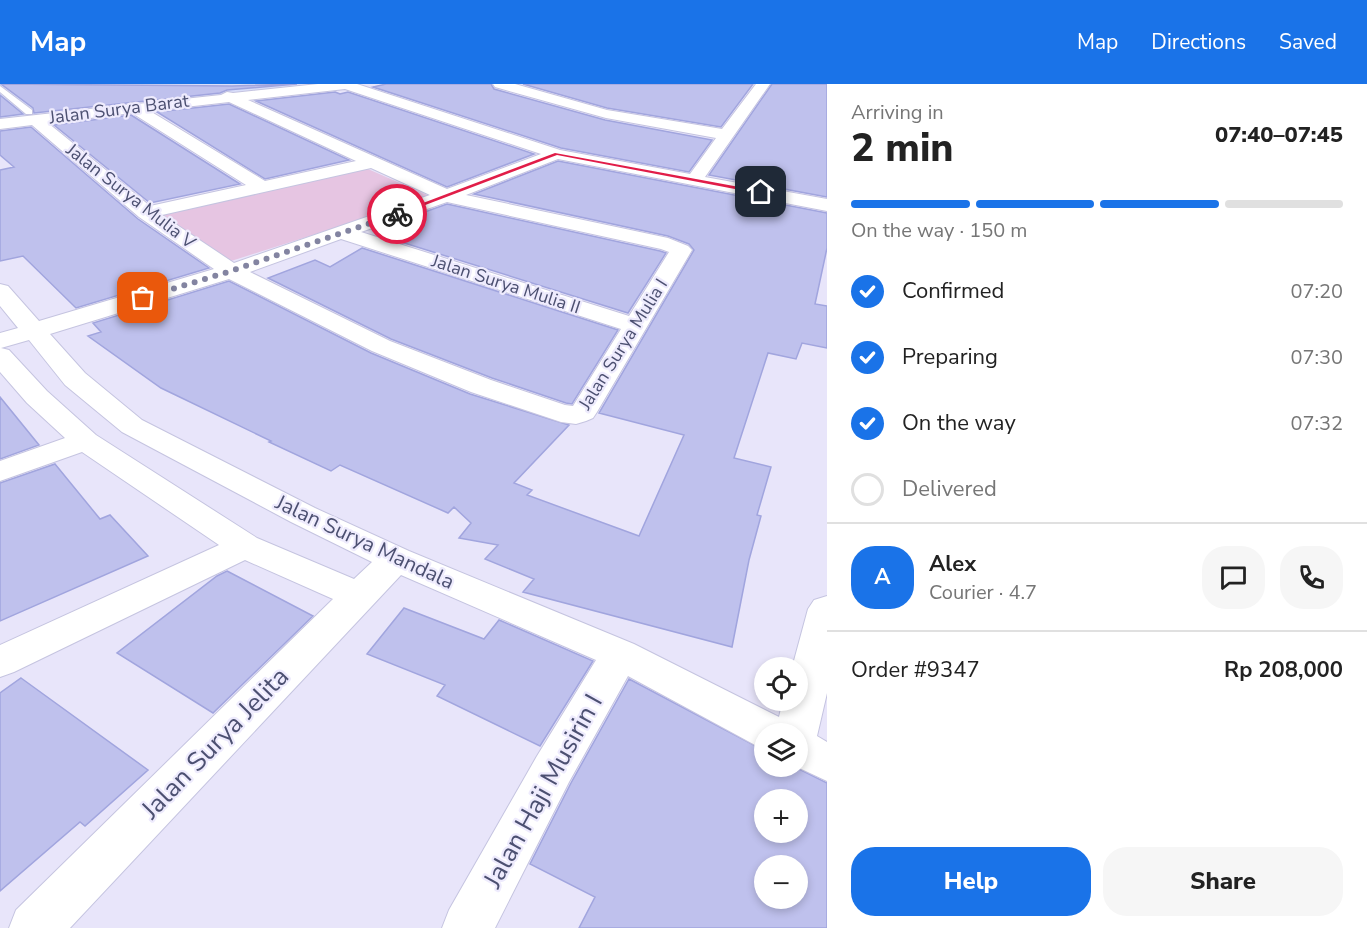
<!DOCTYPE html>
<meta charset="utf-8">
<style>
body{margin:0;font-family:"Nunito Sans",sans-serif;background:#f6f6f6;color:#222;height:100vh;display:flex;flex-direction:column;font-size:22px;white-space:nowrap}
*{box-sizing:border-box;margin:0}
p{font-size:20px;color:#767676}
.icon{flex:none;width:33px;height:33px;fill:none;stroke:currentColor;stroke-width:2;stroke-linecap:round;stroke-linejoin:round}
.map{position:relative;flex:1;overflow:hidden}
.details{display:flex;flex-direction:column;background:#fff;width:540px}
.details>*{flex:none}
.tools{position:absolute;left:754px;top:573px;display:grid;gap:12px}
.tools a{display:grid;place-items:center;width:54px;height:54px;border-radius:50%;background:#fff;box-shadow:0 3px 9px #0003;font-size:30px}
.pin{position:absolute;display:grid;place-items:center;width:51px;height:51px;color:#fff;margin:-26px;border-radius:12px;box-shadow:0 3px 9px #0006}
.courier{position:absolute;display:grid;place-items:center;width:60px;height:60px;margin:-30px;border:4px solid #e11d48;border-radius:50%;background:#fff;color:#222;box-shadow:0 2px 8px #0007}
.headline em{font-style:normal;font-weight:800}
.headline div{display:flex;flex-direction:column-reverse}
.headline{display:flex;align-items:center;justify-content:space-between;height:102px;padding:0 24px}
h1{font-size:39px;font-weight:800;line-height:45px}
.bar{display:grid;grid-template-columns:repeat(4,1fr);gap:9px 6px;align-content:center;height:72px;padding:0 24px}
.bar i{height:8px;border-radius:4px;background:#e0e0e0}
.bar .selected{background:#1a73e8}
.bar p{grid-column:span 4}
.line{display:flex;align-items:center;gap:15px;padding:0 24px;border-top:2px solid #e0e0e0}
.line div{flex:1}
.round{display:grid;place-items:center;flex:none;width:63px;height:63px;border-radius:24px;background:#f6f6f6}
ol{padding:0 24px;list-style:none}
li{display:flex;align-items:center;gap:18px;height:66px}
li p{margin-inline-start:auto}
li .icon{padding:6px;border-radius:50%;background:#1a73e8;color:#fff;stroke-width:4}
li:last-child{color:#767676}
li i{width:33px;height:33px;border:3px solid #e0e0e0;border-radius:50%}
.button{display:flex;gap:12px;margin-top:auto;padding:12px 24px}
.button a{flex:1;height:69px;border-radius:24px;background:#1a73e8;color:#fff;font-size:24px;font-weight:800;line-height:69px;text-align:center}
.button a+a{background:#f6f6f6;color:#222}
header{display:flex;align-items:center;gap:36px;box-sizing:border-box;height:84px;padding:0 30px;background:#1a73e8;color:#fff}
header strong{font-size:28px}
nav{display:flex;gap:33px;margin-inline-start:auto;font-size:21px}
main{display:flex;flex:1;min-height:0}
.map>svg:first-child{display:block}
.commercial{fill:#d9defa}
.green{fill:#e6c5e2}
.building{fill:#bfc1ed;stroke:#a1a5de;stroke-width:1.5;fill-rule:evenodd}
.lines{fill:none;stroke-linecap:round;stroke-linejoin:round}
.service-casing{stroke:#c5c4e0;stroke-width:2}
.minor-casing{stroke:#c5c4e0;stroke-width:2}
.service{fill:#fff;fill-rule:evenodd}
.minor{fill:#fff;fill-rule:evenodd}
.route{fill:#e11d48}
.done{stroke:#8384a1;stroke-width:6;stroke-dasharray:0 10.8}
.labels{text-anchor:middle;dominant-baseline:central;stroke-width:4.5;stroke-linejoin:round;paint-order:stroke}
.far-street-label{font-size:18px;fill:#4c5071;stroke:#eeebfd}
.street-label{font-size:21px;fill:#4c5071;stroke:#eeebfd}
.near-street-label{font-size:26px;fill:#4c5071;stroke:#eeebfd}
</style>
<header>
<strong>Map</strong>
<nav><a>Map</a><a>Directions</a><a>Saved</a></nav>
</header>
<main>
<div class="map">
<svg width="827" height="844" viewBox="0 0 827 844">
<rect width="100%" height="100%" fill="#e8e5fa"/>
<path class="commercial" d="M0,0H302L279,6L62,25L0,38Z"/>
<path class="green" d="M361,82L432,113L228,178L154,129Z"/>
<path class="building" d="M1,0L232,2L297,0L227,6L220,9L34,29L33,24Z
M386,0H491L494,5L605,36L712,56L689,88L561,64L373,3Z
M523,0H753L721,43L607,24Z
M772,0H827V113L709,91Z
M335,8L340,10L348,8L534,70L447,103L256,17Z
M0,11L23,30L0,33Z
M229,20L349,76L265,95L157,28Z
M131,31L240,100L150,119L54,41Z
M31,43L138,135L209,184L76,224L23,172L0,177V86L14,83L0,71V47Z
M558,77L827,129V164L815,220L827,222V264L802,259L796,275L768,269L734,374L771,383L757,431L761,432L749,476L732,563L523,508L534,495L485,475L498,461L459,454L471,439L454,423L448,429L340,381L331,387L269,358L271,357L161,304L88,252L101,248L93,239L229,197L371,269L470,310L569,341L514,399L532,406L527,411L639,452L684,351L599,329L694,166L689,160L668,152L474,110Z
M447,120L660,167L666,169L628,229L382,152L422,129Z
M362,164L618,246L572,320L566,319L492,294L391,255L268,194L315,176L330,183Z
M0,313L39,361L0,375Z
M55,380L100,435L110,431L148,472L0,537V399Z
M227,487L313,532L213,629L117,569L217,492Z
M404,524L484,555L499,536L593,577L540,662L437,612L445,601L367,570Z
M21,594L148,686L85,742L80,738L0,807V609Z
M629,595L765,667V682H793L827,699V844H579L595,813L530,780L571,699ZM765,716H798V748H765ZM765,782H798V814H765Z"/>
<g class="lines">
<g class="service-casing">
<path id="service" d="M0,2L32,26V30H26L0,8Z"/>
</g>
<g class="minor-casing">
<path id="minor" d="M318,0H357L560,66L690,90L716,54L606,34L495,3L493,0H515L607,26L722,45L756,0H770L705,93L827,115V127L558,75L466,111L668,154L688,162L692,166L597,328L593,334L586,337L576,340L561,338L471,308L372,267L229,195L50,250L85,289L142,336L315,424L409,467L634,560L779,633L783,616H798V584H792L808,525L814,516L827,512V609L817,652L827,658V697L795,682H798V650H765V665L757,662L628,592L569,698L495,844H442L449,826L537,672L596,576L401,491L70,844H9L16,826L333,515L245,476L14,588L0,593V561L219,461L82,368L0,397V377L65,354L27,319L0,288V249L18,244L0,222V200L8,202L39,237L214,185L139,133L32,41L0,45V35L126,21L132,19L137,20L221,11L227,8L233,9ZM345,5L541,70L447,105L248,16ZM229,18L356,77L265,97L150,27ZM132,29L246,101L150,122L48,39ZM371,84L430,111L234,179L162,131ZM447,118L661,165L669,168L629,232L361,148ZM341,155L621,245L573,322L565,321L491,296L390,257L250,188ZM29,256L65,301L122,348L291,438L372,478L354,495L257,454L96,351L47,307L9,266L1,264Z"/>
</g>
<use href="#service" class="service"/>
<use href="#minor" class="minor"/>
</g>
<path class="route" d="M555,69L761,107L763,108L761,110L557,71L399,131L394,130Z"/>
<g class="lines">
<path class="done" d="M143,214L231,187L397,130"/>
</g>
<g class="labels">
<g class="far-street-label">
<text transform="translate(119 25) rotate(-7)">Jalan Surya Barat</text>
<text transform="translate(131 112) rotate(38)">Jalan Surya Mulia V</text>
<text transform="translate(506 200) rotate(18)">Jalan Surya Mulia II</text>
<text transform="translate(623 260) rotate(-58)">Jalan Surya Mulia I</text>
</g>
<g class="street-label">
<text transform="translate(365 458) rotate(25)">Jalan Surya Mandala</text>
</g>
<g class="near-street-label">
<text transform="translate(215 659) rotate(-46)">Jalan Surya Jelita</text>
<text transform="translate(543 707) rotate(-61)">Jalan Haji Musirin I</text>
</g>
</g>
</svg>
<div class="tools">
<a><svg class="icon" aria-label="locate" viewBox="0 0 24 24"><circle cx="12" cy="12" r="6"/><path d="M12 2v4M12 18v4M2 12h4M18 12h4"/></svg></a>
<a><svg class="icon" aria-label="layers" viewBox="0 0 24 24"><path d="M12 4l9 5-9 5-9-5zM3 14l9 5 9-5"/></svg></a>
<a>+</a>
<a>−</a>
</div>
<div class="pin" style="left:143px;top:214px;background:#ea580c"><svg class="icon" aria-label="bag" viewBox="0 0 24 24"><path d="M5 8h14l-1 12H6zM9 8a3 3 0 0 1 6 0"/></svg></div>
<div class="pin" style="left:761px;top:108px;background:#1f2937"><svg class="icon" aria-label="home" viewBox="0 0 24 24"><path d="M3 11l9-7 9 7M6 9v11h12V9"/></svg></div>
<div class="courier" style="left:397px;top:130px"><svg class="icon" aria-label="bike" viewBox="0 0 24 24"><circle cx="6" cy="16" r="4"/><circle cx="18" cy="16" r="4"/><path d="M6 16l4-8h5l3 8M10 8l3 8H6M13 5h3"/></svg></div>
</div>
<section class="details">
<div class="headline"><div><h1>2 min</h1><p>Arriving in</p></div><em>07:40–07:45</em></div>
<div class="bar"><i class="selected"></i><i class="selected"></i><i class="selected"></i><i></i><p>On the way · 150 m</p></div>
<ol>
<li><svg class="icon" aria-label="check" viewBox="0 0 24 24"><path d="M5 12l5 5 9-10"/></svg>Confirmed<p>07:20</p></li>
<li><svg class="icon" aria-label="check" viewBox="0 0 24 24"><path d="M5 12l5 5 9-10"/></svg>Preparing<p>07:30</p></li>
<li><svg class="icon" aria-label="check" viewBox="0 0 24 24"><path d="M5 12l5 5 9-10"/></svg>On the way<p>07:32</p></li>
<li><i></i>Delivered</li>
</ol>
<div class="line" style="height:108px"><b class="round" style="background:#1a73e8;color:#fff">A</b><div><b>Alex</b><p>Courier · 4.7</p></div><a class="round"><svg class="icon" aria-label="chat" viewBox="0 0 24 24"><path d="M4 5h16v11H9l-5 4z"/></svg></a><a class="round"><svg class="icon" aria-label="phone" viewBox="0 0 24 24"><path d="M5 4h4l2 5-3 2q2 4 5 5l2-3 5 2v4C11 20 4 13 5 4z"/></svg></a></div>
<div class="line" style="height:78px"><div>Order #9347</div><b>Rp 208,000</b></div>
<div class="button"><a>Help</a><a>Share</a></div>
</section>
</main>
